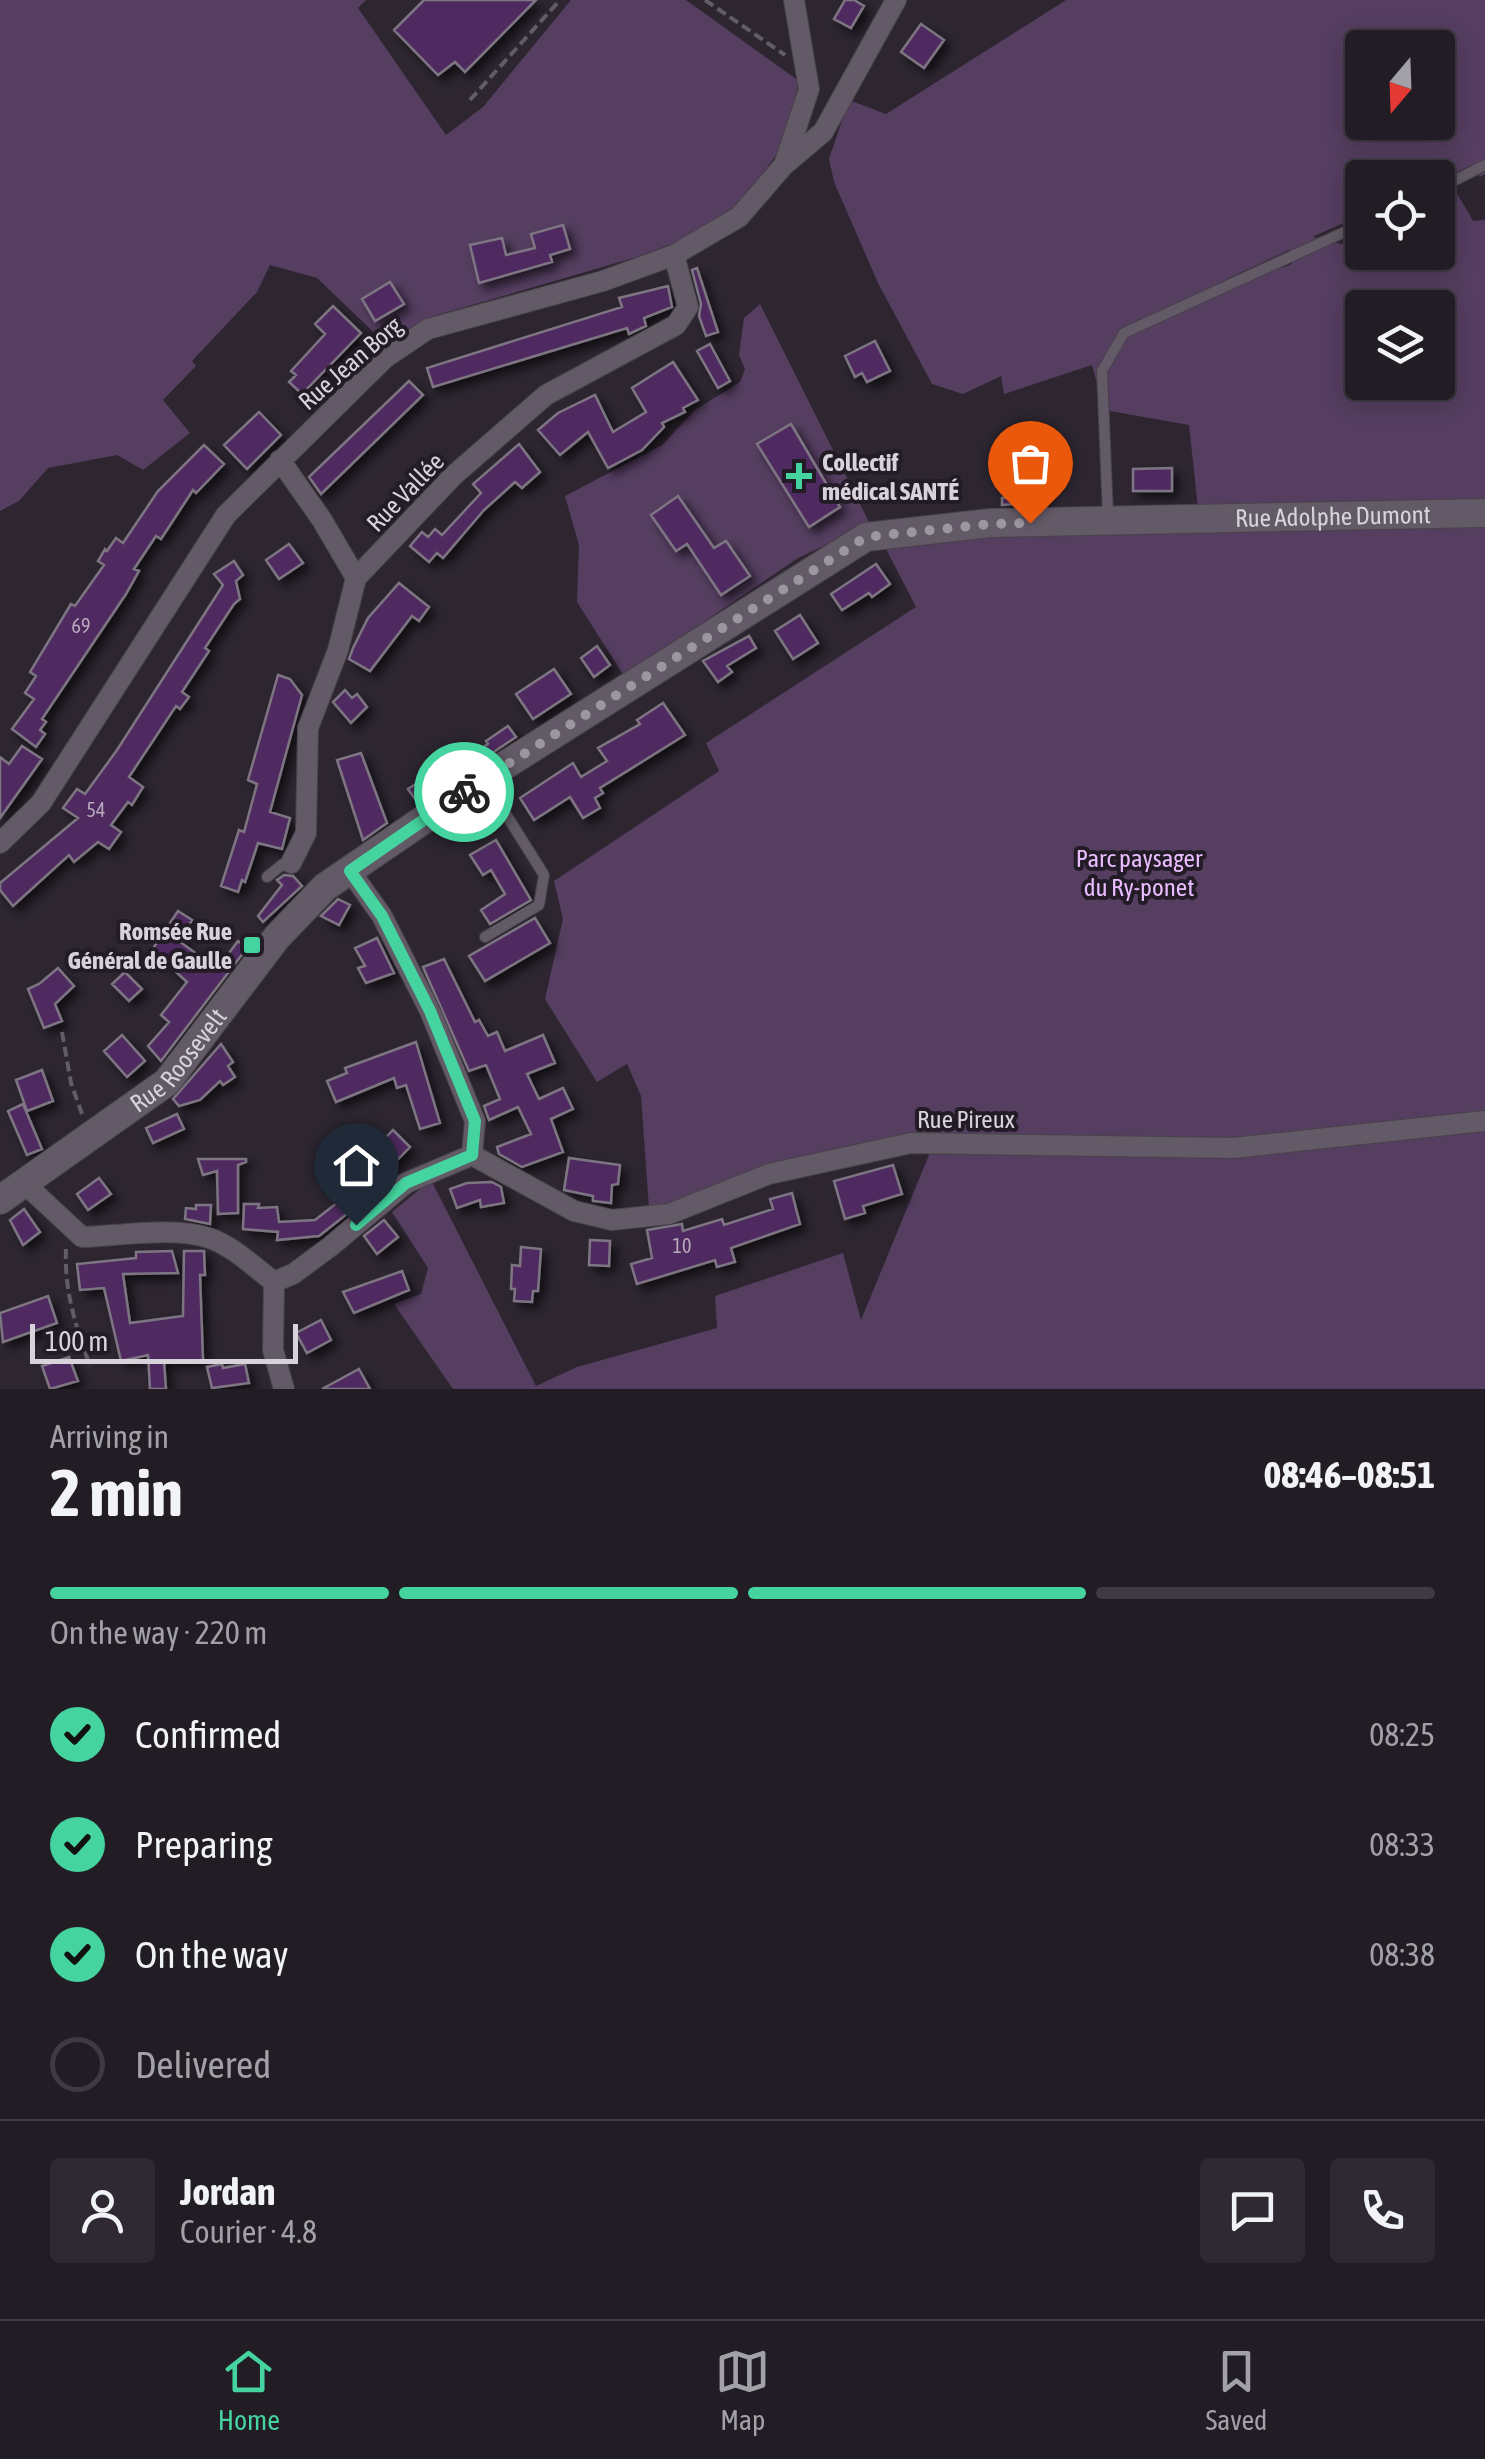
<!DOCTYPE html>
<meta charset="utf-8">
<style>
body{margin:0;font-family:"Asap Condensed",sans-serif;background:#2e2932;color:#f1f3f6;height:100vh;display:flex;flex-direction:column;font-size:38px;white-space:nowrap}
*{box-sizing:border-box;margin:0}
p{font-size:32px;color:#a2a1a7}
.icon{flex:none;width:55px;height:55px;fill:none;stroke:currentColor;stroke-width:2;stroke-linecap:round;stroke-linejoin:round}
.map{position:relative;height:1389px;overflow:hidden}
.drawer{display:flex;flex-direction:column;background:#221c25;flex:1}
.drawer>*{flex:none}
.needle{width:65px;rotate:199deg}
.tools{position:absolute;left:1345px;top:30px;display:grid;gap:20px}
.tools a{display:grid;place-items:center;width:110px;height:110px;border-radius:10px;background:#221c25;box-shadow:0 5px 25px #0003,0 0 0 2px #3f3a42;font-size:50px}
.scale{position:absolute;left:30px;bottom:25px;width:268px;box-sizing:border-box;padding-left:10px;border:5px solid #d8d3da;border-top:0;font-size:28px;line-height:35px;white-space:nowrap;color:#d8d3da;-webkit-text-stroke:8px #231c27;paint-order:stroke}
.pin{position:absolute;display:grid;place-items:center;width:85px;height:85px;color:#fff;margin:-102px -42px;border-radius:50% 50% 50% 0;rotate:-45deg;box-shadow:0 0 10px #0007}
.pin .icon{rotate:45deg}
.courier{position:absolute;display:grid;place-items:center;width:100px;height:100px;margin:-50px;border:8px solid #45d49f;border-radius:50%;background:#fff;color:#222;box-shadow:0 2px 12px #0007}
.overview em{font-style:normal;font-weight:700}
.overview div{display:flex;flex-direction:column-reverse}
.overview{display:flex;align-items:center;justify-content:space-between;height:170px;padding:0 50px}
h1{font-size:65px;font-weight:700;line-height:75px}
.bar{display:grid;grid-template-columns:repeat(4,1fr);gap:15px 10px;align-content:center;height:120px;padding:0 50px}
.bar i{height:12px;border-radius:8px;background:#3f3a42}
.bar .selected{background:#45d49f}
.bar p{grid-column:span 4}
.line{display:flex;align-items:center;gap:25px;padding:0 50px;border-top:2px solid #3f3a42}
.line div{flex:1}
.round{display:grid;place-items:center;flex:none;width:105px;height:105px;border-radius:10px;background:#2e2932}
ol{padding:0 50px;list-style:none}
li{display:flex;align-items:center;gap:30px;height:110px}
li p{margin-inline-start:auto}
li .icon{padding:10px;border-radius:50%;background:#45d49f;color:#111;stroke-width:4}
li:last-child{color:#a2a1a7}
li i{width:55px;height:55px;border:5px solid #3f3a42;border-radius:50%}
.tabs{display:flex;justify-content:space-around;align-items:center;height:140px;border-top:2px solid #3f3a42;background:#221c25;font-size:28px;color:#a2a1a7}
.tabs a{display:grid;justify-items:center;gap:5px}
.tabs .selected{color:#45d49f}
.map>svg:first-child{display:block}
.green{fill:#553e60;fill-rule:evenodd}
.building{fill:#4f2b60;stroke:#7d7582;stroke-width:2.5;filter:url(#shadow)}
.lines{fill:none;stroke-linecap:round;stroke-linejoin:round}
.service-casing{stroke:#48424a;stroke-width:12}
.minor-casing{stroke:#48424a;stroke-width:22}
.secondary-casing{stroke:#48424a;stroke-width:30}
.path{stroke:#625c65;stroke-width:4;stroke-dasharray:10 5;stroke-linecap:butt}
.service{stroke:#625a66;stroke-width:10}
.minor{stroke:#625a66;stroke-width:20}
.secondary{stroke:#625a66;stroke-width:28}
.done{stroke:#9c969f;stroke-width:10;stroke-dasharray:0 18}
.route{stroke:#45d49f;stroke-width:12}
.poi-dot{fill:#45d49f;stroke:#231c27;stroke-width:4}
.labels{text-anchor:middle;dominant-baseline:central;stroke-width:8;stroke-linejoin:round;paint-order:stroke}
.number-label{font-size:20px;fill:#b6a9bc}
.street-label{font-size:25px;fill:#d8d3da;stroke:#231c27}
.poi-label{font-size:25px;font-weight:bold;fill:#d8d3da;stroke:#231c27;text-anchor:start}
.park-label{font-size:25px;fill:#e9bdff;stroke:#231c27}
</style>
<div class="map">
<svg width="1485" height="1389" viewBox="0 0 1485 1389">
<defs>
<filter id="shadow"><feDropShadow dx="6" dy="6" stdDeviation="5" flood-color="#0009"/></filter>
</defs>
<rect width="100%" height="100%" fill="#2d2631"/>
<path class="green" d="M0,0H366L358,8L446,135L483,107L571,0H686L799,81L784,144L743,201L693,236L637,257L427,318L385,343L317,278L270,265L257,292L192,361L196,366L163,400L190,433L143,470L117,455L48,468L19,501L0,511Z
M1066,0H1485V174L1480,177L1472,165L1438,181V178H1362V252H1438V202L1458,195L1473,221L1485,220V503L1198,508L1189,425L1104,410L1092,365L1004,394L1001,376L963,394L932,384L878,283L834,182L829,159L849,100L886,114ZM1362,48H1438V122H1362ZM1360,216L1351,246L1313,237L1314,236ZM1289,250L1292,264L1238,283L1225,280ZM1362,308H1438V382H1362Z
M760,304L870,524L798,558L624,676L577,602L579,545L565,496L662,445L695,410L740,382L745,369L739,355L744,318Z
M1485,521V1389H453L394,1304L421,1294L428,1268L392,1212L431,1180L536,1386L577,1367L717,1328L715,1296L843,1253L861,1320L931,1150L910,1143L669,1214L649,1208L641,1096L627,1064L597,1082L545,999L563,919L554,881L719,771L706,743L916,607L885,547L866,537Z"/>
<path class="building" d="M424,0H536L465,72L455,62L438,75L394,30Z
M845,0H854L864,6L851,28L834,19Z
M921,24L944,40L924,68L901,52Z
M563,225L570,249L550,255L552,262L479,283L470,245L502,238L506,255L535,248L531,234Z
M697,268L718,332L706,336L699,316L701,304L692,270Z
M390,282L404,304L375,321L362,299Z
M668,286L672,307L644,318L646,326L629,334L627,328L433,387L427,368L622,307L619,298Z
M333,306L361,333L302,394L289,382L296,375L291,371L325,334L315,324Z
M875,341L890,371L867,382L862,373L855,377L845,356Z
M710,344L730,381L718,388L697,351Z
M673,362L698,400L683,408L685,412L662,423L664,427L642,450L608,468L588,432L560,455L538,430L558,413L595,395L613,432L646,412L632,388Z
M409,381L423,395L321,494L309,477Z
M259,412L281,435L247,469L224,445Z
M791,424L840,507L809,527L757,444Z
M519,444L540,472L522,488L515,482L484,510L443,558L437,553L429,562L410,546L422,532L428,537L435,529L442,535L481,493L473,484Z
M204,445L224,464L196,493L193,490L161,539L156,536L134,569L139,571L126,594L42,719L46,722L40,730L45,734L36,747L12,729L34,699L25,693L36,676L30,672L71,604L75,606L104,565L98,561L105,549L107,551L116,538L123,543L158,491Z
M1172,468V491H1133V469Z
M1043,474L1044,502L1002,505V498L1022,497L1021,475Z
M678,496L714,548L726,541L750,576L721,595L687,544L676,551L651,515Z
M289,544L303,563L279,579L266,560Z
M234,561L243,575L236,581L240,599L234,604L205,648L209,651L182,692L189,697L180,709L176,706L129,777L143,787L132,805L128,802L111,825L121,832L109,849L98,842L74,862L69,855L13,906L0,890V883L78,818L63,808L77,789L85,794L117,750L223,585L214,574Z
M876,564L890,584L872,597L869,593L842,610L831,594Z
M399,583L429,607L419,621L412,616L370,671L349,659L353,648L368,618Z
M800,615L818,643L793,659L775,631Z
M749,636L756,648L727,666L732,672L718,682L703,661Z
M597,646L610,665L594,677L581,658Z
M554,669L571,694L533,719L516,694Z
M278,675L290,679L302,695L270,812L290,818L282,849L258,843L245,882L242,880L238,892L221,886L239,830L244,832L257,784L248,780Z
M345,690L352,698L357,694L367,707L351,723L333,702Z
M663,703L685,735L600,788L603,793L595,798L600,808L583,818L570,797L534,820L520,798L573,763L581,777L607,761L598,748L640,724L637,720Z
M508,726L516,737L418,803L408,789L454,759L457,764L488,744L486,741Z
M22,746L42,759L0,818V757L9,764Z
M361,753L387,823L363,840L337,760Z
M496,840L531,900L490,924L481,910L505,894L491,870L483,875L470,855Z
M284,875L293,876L302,886L263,922L258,916L282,885L277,880Z
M338,899L350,905L339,925L321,916Z
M178,911L192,920L179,941L217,969L238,941L247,948L161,1061L148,1046L169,1022L161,1015L187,982L152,950Z
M535,918L550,943L485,981L469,956Z
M377,938L394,973L366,983L358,968L365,966L355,948Z
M444,959L475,1022L479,1020L488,1036L497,1032L505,1051L543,1035L555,1063L527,1074L539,1099L563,1088L573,1109L551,1119L563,1152L522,1167L499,1154L497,1147L531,1134L518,1107L489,1120L484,1106L500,1099L486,1065L469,1071L423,967Z
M58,968L74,986L55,1004L62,1021L44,1028L28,989L39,984Z
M125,972L142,989L129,1001L112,984Z
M122,1035L145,1061L127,1077L104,1051Z
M416,1042L440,1123L420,1129L406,1085L397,1088L394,1078L336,1102L327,1081L347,1073L345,1068Z
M221,1044L233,1062L228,1066L235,1077L223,1085L220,1081L200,1100L179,1106L173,1099Z
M42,1070L53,1101L27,1111L16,1080Z
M23,1104L42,1149L27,1155L8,1111Z
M177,1114L184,1129L153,1143L146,1128Z
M393,1130L410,1147L372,1186L376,1191L319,1236L277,1240L278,1232L243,1229L244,1204H259L258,1208L277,1207L279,1222L315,1220L342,1199L337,1194L374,1162L368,1156Z
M569,1158L620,1165L618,1184L612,1185L611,1203L593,1201V1196L564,1190Z
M198,1159H246V1162L238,1165V1213L218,1214L217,1171L203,1175Z
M893,1165L902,1194L863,1206L865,1213L845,1219L834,1181Z
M99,1178L111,1194L88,1210L77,1194Z
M492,1182L501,1187L504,1203L481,1207L480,1200L457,1208L450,1189L467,1183Z
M792,1193L800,1224L731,1248L735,1262L717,1267L715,1260L637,1284L631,1264L652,1258L647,1230L682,1224L683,1231L722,1219L724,1225L773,1209L770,1199Z
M196,1205H211L210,1224L185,1219L186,1208L196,1209Z
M24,1209L40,1232L23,1245L10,1220Z
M384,1220L398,1237L377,1254L364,1236Z
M590,1240L610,1241L609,1266L589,1265Z
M521,1247L541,1249L538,1291H533L532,1302L514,1301L515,1289H511L512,1265L520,1266Z
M172,1251L178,1273L123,1274L130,1323L183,1316L184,1251H204L205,1275H200L203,1360L164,1361L166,1389H150L148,1355L121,1361L104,1288L80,1290L77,1264L136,1258V1252Z
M402,1271L409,1290L354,1313L343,1292Z
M48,1296L57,1323L3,1342L0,1313Z
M321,1320L331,1340L307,1353L296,1333Z
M69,1357L78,1381L50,1389L42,1366Z
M222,1364L223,1368L245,1364L249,1383L212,1388L207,1367Z
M359,1369L370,1389H322Z"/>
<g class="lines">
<g class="service-casing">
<path id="service" d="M1438,189L1485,165
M1108,516L1102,371L1124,333L1362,224
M267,877L283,864L290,863
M485,937L539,905L544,875L485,781"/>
</g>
<g class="minor-casing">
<path id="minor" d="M784,165L823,132L896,0
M280,460L322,520L356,578
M0,843L41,803L226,515L385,358L428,329L603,281L674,255L739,217L784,165L809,89L794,0
M291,863L306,833L308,728L338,650L356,578L453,476L546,395L676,325L688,307L674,255
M350,871L382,916L430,1011L475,1121L472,1155
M472,1155L574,1211L612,1220L669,1214L769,1174L911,1143L1233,1148L1485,1121
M25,1184L82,1237C117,1236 176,1226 209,1238C233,1246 254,1267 274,1282
M274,1282L293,1274L331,1246L406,1183L472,1155
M274,1282L273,1350L284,1389"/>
</g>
<g class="secondary-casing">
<g id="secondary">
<path id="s1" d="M0,1200L167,1082L277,937L325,887L483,779L866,537L990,523L1485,513"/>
</g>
</g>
<path class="path" d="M705,0L785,55
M470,100L560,0
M62,1032L71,1083L82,1114
M66,1249C64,1291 76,1327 90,1366"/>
<use href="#service" class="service"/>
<use href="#minor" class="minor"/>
<use href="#secondary" class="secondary"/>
</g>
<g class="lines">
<path class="done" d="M464,792L866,537L990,524L1030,523"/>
<path class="route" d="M356,1225L406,1183L472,1155L475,1121L430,1011L382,916L350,871L464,792"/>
</g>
<g class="poi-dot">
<path d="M794 461h10v10h10v10h-10v10h-10v-10h-10v-10h10z"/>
<rect x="242" y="935" width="20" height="20" rx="5"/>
</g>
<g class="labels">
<g class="number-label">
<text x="81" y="625">69</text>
<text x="96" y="809">54</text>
<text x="682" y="1245">10</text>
</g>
<g class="street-label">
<text transform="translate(350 363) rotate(-41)">Rue Jean Borg</text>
<text transform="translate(405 492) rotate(-46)">Rue Vallée</text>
<text stroke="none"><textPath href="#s1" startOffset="1568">Rue Adolphe Dumont</textPath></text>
<text stroke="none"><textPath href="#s1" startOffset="228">Rue Roosevelt</textPath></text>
<text x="966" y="1119">Rue Pireux</text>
</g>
<g class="poi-label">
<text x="822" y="462">Collectif<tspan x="822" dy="29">médical SANTÉ</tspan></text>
<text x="232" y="931" text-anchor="end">Romsée Rue<tspan x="232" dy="29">Général de Gaulle</tspan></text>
</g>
<g class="park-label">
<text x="1139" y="858">Parc paysager<tspan x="1139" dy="29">du Ry-ponet</tspan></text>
</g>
</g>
</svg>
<div class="tools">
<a><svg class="needle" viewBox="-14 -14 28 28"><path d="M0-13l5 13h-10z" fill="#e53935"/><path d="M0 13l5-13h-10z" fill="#a2a1a7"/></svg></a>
<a><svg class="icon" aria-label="locate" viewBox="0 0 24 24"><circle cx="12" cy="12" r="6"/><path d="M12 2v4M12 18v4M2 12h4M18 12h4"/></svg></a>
<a><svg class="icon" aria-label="layers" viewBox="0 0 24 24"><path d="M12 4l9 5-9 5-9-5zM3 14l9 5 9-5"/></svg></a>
</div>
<div class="scale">100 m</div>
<div class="pin" style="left:1030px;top:523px;background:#ea580c"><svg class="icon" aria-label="bag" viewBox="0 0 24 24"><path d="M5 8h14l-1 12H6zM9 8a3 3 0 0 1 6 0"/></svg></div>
<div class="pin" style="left:356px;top:1225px;background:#1f2937"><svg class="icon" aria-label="home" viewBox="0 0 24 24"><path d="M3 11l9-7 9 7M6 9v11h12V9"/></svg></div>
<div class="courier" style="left:464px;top:792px"><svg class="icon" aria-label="bike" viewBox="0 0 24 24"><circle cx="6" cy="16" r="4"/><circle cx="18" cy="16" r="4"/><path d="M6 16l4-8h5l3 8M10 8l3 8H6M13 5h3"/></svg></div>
</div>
<section class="drawer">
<div class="overview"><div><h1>2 min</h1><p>Arriving in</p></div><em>08:46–08:51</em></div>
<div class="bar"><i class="selected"></i><i class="selected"></i><i class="selected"></i><i></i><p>On the way · 220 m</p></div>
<ol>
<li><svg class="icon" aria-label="check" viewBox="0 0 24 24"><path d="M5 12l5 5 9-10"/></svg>Confirmed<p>08:25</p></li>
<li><svg class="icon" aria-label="check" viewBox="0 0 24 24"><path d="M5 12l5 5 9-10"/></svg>Preparing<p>08:33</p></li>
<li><svg class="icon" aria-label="check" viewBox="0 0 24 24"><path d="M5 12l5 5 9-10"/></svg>On the way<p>08:38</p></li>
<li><i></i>Delivered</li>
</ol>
<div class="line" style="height:180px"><a class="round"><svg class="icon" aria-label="person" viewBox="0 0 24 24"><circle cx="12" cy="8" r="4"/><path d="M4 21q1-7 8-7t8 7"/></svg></a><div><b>Jordan</b><p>Courier · 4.8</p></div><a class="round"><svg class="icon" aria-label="chat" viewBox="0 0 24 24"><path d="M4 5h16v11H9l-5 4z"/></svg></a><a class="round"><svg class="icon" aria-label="phone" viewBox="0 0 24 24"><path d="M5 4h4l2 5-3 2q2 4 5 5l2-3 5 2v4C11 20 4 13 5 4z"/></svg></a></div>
</section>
<nav class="tabs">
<a class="selected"><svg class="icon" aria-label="home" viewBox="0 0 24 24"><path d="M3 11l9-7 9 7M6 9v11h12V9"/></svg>Home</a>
<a><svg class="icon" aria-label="map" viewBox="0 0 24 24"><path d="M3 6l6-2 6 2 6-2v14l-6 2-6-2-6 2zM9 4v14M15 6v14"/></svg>Map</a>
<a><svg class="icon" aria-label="saved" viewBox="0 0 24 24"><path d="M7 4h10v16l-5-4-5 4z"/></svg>Saved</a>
</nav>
